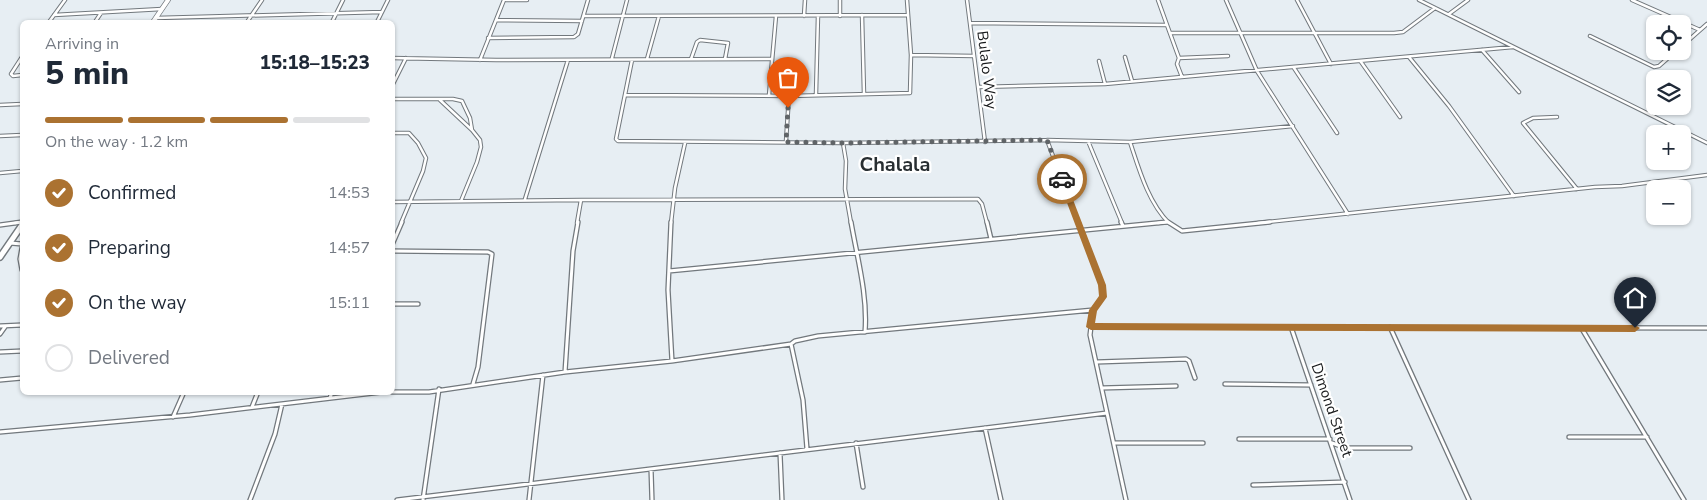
<!DOCTYPE html>
<meta charset="utf-8">
<style>
body{margin:0;font-family:"Nunito Sans",sans-serif;background:#f2f2f3;color:#1f2937;height:100vh;display:flex;flex-direction:column;font-size:19px;white-space:nowrap}
*{box-sizing:border-box;margin:0}
p{font-size:16px;color:#747a83}
.icon{flex:none;width:28px;height:28px;fill:none;stroke:currentColor;stroke-width:2;stroke-linecap:round;stroke-linejoin:round}
.map{position:relative;flex:1;overflow:hidden}
.sheet{position:absolute;left:20px;top:20px;width:375px;height:375px;display:flex;flex-direction:column;background:#fff;border-radius:8px;box-shadow:0 1px 4px #0004}
.sheet>*{flex:none}
.controls{position:absolute;left:1646px;top:15px;display:grid;gap:10px}
.controls a{display:grid;place-items:center;width:45px;height:45px;border-radius:8px;background:#fff;box-shadow:0 1px 4px #0004;font-size:25px}
.pin{position:absolute;display:grid;place-items:center;width:42px;height:42px;color:#fff;margin:-51px -21px;border-radius:50% 50% 50% 0;rotate:-45deg;box-shadow:0 0 5px #0007}
.pin .icon{rotate:45deg}
.courier{position:absolute;display:grid;place-items:center;width:50px;height:50px;margin:-25px;border:4px solid #ab7231;border-radius:50%;background:#fff;color:#222;box-shadow:0 1px 6px #0007}
.summary em{font-style:normal;font-weight:800}
.summary div{display:flex;flex-direction:column-reverse}
.summary{display:flex;align-items:center;justify-content:space-between;height:85px;padding:0 25px}
h1{font-size:32px;font-weight:800;line-height:38px}
.bar{display:grid;grid-template-columns:repeat(4,1fr);gap:8px 5px;align-content:center;height:60px;padding:0 25px}
.bar i{height:6px;border-radius:4px;background:#e0e1e3}
.bar .selected{background:#ab7231}
.bar p{grid-column:span 4}
ol{padding:0 25px;list-style:none}
li{display:flex;align-items:center;gap:15px;height:55px}
li p{margin-inline-start:auto}
li .icon{padding:5px;border-radius:50%;background:#ab7231;color:#fff;stroke-width:4}
li:last-child{color:#747a83}
li i{width:28px;height:28px;border:2px solid #e0e1e3;border-radius:50%}
.map>svg:first-child{display:block}
.lines{fill:none;stroke-linecap:round;stroke-linejoin:round}
.street-far1-casing{stroke:#72787d;stroke-width:4.5}
.street-casing{stroke:#72787d;stroke-width:5.5}
.secondary-far1-casing{stroke:#72787d;stroke-width:5.5}
.secondary-casing{stroke:#72787d;stroke-width:8}
.street-far1{stroke:#fff;stroke-width:2.5}
.street{stroke:#fff;stroke-width:3}
.secondary-far1{stroke:#fff;stroke-width:4}
.secondary{stroke:#fff;stroke-width:5}
.route{fill:#ab7231}
.done{stroke:#606467;stroke-width:5;stroke-dasharray:0 9}
.labels{text-anchor:middle;dominant-baseline:central;stroke-width:4.5;stroke-linejoin:round;paint-order:stroke}
.street-label{font-size:15px;fill:#17191b;stroke:#fff}
.district-label{font-size:20px;font-weight:bold;fill:#282e31;stroke:#fff}
</style>
<div class="map">
<svg width="1707" height="500" viewBox="0 0 1707 500">
<rect width="100%" height="100%" fill="#e7eef3"/>
<g class="lines">
<g class="street-far1-casing">
<path id="street-far1" d="M506,0H527
M840,0V16
M967,0L985,142
M1226,0L1257,71L1348,214
M1297,0L1331,64
M1419,0L1707,143
M1632,0L1700,30
M1449,14L1468,0
M54,15L162,9
M862,15L864,94
M584,16L908,15
M804,16L805,0
M156,18L382,12
M496,20L582,21
M49,22L65,0
M95,22L101,13
M247,22L262,0
M332,22L343,0
M377,22L388,0
M970,23L1167,25L1158,0
M1167,25L1179,58L1177,64L1182,77
M1170,33H1394L1403,32L1435,8
M1590,36L1654,67L1659,66L1676,51
M488,38L574,37L578,34L588,0
M1682,46L1707,24
M1482,50L1519,92
M911,55L974,56
M22,57L11,74L13,76L22,75
M1125,57L1132,81
M1409,57L1449,106L1514,196
M392,58L496,60L772,59
M612,58L627,0
M1179,58L1228,56
M647,59L659,16
M691,59L697,42L700,40L728,43L725,59
M480,60L504,0
M632,60L616,139L618,141L843,143L1047,140L1078,223
M1099,61L1105,84
M1361,62L1400,117
M1294,68L1337,133
M392,86L406,58
M979,87L1105,84L1513,47
M816,94L818,16
M625,95L789,96L910,93L911,55L907,0
M769,95L776,16
M392,99H453L462,101L470,118L472,130L480,140L481,147L477,162L461,201
M440,100L472,130
M0,105L22,104
M1557,117L1533,118L1523,123L1577,189
M392,133H409L418,143L426,158L423,171L401,223
M0,136L22,135
M1047,140L1130,142L1293,126
M786,141L789,96
M1088,141L1122,223
M1130,142C1139,169 1148,202 1169,223
M843,143L846,161L845,189L851,223
M0,173L22,171
M525,199L568,60
M581,200L978,199L982,204L987,223
M392,202L581,200L577,223
M15,223L22,222
M671,223L675,188L685,143
M1158,223L1167,222
M1258,223L1595,187L1622,186L1707,175"/>
</g>
<g class="street-casing">
<path id="street" d="M671,222L668,290L672,361
M851,222C857,257 868,296 865,332
M987,222L991,239
M1078,222L1102,285L1103,297L1093,310L1090,335L1126,500
M1121,222L1123,226
M1168,222L1182,231L1270,222
M0,225L22,222
M10,243L22,244
M392,245L402,222
M22,248L20,259L22,270
M392,251L488,252L492,254L478,367L473,384
M669,271L1167,222
M392,304H418
M0,326L22,325
M1091,327L1707,328
M1291,327L1350,500
M1390,327L1469,500
M1582,329L1684,500
M0,334L5,327
M791,344L803,400L807,449
M0,352L22,351
M1097,362L1186,359L1189,361L1195,378
M565,372L573,251L578,222
M0,380L22,378
M1225,384L1311,385
M1102,388L1176,386
M392,392H429L565,372L672,361L791,344L795,341L818,336L1093,310
M330,398L332,392
M252,407L258,392
M173,417L184,392
M985,428L1001,500
M0,432L190,415L382,392
M1569,437H1647
M1239,439H1330
M856,443L863,487
M1114,443H1203
M1332,443L1346,448H1410
M780,453L782,500
M651,469L652,500
M1253,485L1345,482
M250,500L275,434L282,404
M397,500L1107,413
M423,500L439,389
M529,500L543,375"/>
</g>
<g class="secondary-far1-casing">
<path id="secondary-far1" d="M153,22L168,0"/>
</g>
<g class="secondary-casing">
<path id="secondary" d="M0,257L22,225"/>
</g>
<use href="#street-far1" class="street-far1"/>
<use href="#street" class="street"/>
<use href="#secondary-far1" class="secondary-far1"/>
<use href="#secondary" class="secondary"/>
</g>
<path class="route" d="M1062,176L1065,179L1106,285L1107,297L1097,311L1095,323L1635,325L1640,328L1635,332L1091,330L1086,327L1089,310L1099,296L1098,285L1058,179Z"/>
<g class="lines">
<path class="done" d="M788,108L786,142L843,143L1047,140L1062,179"/>
</g>
<g class="labels">
<g class="street-label">
<text transform="translate(987 70) rotate(83)">Bulalo Way</text>
<text transform="translate(1332 410) rotate(71)">Dimond Street</text>
</g>
<g class="district-label">
<text x="895" y="164">Chalala</text>
</g>
</g>
</svg>
<div class="controls">
<a><svg class="icon" aria-label="locate" viewBox="0 0 24 24"><circle cx="12" cy="12" r="6"/><path d="M12 2v4M12 18v4M2 12h4M18 12h4"/></svg></a>
<a><svg class="icon" aria-label="layers" viewBox="0 0 24 24"><path d="M12 4l9 5-9 5-9-5zM3 14l9 5 9-5"/></svg></a>
<a>+</a>
<a>−</a>
</div>
<div class="pin" style="left:788px;top:108px;background:#ea580c"><svg class="icon" aria-label="bag" viewBox="0 0 24 24"><path d="M5 8h14l-1 12H6zM9 8a3 3 0 0 1 6 0"/></svg></div>
<div class="pin" style="left:1635px;top:328px;background:#1f2937"><svg class="icon" aria-label="home" viewBox="0 0 24 24"><path d="M3 11l9-7 9 7M6 9v11h12V9"/></svg></div>
<div class="courier" style="left:1062px;top:179px"><svg class="icon" aria-label="car" viewBox="0 0 24 24"><path d="M5 17H2v-5l4-1 3-4h7l3 4 3 1v5h-3M9 17h6M6 11h13"/><circle cx="7" cy="17" r="2"/><circle cx="17" cy="17" r="2"/></svg></div>
<section class="sheet">
<div class="summary"><div><h1>5 min</h1><p>Arriving in</p></div><em>15:18–15:23</em></div>
<div class="bar"><i class="selected"></i><i class="selected"></i><i class="selected"></i><i></i><p>On the way · 1.2 km</p></div>
<ol>
<li><svg class="icon" aria-label="check" viewBox="0 0 24 24"><path d="M5 12l5 5 9-10"/></svg>Confirmed<p>14:53</p></li>
<li><svg class="icon" aria-label="check" viewBox="0 0 24 24"><path d="M5 12l5 5 9-10"/></svg>Preparing<p>14:57</p></li>
<li><svg class="icon" aria-label="check" viewBox="0 0 24 24"><path d="M5 12l5 5 9-10"/></svg>On the way<p>15:11</p></li>
<li><i></i>Delivered</li>
</ol>
</section>
</div>
